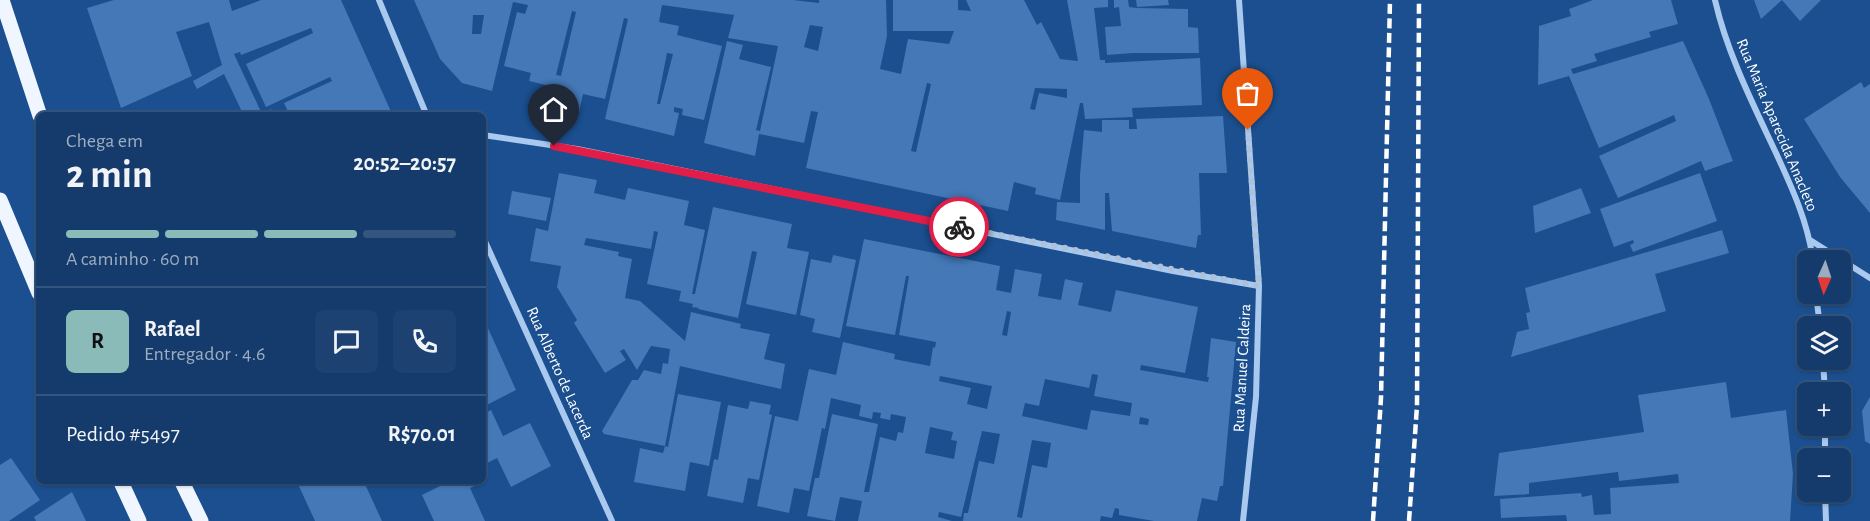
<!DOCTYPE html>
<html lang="pt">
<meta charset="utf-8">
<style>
body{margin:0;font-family:"Alegreya Sans",sans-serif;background:#1d4271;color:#f1f3f6;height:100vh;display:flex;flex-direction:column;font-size:22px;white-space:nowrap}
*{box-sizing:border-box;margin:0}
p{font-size:20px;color:#9dadc1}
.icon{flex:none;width:33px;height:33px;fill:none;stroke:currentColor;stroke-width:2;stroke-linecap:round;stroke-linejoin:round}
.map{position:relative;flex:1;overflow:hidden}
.panel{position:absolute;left:36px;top:112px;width:450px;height:372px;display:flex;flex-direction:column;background:#143b6b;border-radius:9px;box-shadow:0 2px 4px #0004,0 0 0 2px #33557e}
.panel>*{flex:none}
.needle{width:39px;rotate:183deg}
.fabs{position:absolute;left:1797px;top:250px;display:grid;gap:12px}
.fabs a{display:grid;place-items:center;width:54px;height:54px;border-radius:9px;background:#143b6b;box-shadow:0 2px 4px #0004,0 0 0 2px #33557e;font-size:30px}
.pin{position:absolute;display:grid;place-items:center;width:51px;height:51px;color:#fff;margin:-62px -26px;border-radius:50% 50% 50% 0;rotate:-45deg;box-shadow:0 0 6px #0007}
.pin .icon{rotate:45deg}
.courier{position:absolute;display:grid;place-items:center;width:60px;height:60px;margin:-30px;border:4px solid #e11d48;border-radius:50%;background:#fff;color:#222;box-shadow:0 2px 8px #0007}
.headline em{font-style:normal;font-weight:600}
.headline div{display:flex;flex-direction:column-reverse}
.headline{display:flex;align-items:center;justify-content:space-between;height:102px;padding:0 30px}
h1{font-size:39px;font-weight:600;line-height:45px}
.bar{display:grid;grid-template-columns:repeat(4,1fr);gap:9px 6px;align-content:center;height:72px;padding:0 30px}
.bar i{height:8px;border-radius:4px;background:#33557e}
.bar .on{background:#8bbbb9}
.bar p{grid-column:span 4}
.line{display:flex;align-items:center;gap:15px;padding:0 30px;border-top:2px solid #33557e}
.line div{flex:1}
.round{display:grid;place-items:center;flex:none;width:63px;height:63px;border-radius:9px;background:#1d4271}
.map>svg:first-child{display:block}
.building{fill:#4478b7;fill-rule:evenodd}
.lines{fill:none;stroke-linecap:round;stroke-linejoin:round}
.street{stroke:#a9c9ee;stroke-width:6}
.primary{stroke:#f0f6ff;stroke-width:15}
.rail{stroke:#fff;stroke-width:4.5;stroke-dasharray:10 4.5;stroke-linecap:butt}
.done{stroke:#afc1d8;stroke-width:6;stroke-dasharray:0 10.8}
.route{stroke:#e11d48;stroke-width:8}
.labels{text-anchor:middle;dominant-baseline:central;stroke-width:4.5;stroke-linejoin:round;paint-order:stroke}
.street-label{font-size:16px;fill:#fff;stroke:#1b4f8f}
</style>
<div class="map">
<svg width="1870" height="521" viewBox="0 0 1870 521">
<rect width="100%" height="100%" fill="#1b4f8f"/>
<path class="building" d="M114,0H229L232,11L261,0H341L393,116H290L284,103L332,81L330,77L266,107L246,64L313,33L311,28L241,55L240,52L234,54L262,114L271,109L274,116H244L224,74L197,89L193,81L222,65L209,22L176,32L192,76L121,108L87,8Z
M414,0H793L819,3V0H886L887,36L880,69L901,74L908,39L949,44L954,31H893V0H958V10L971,11L966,0H1024L1037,25L1041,22L1060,59L1078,61L1067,0H1108V7L1094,8L1100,60H1105V63L1200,58L1202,105L1132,108L1133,117L1085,119L1083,103H1080L1060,200L1035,194L1036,188L1014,182L1008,211L806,168L818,112L811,111L804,143L759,134L755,156L704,143L727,41L743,45L739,59L771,67L756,130L760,131L778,46L728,38L734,15L662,5L659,22L679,26L677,35L722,46L704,120L682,115L683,109L674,107V112L679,113L674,136L605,119L628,19L624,18L605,99L583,94L579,112L550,105L554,87L529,81L531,73L504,66L517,12L525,14L528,5L513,2L492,91L462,83L440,59ZM572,11L576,12L561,76L556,75ZM473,15H484L481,34H472ZM810,25L823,27L818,51L804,47ZM667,53L673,54L660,104H657ZM927,83L931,84L916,152L911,151ZM1035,88L1067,89V98L1039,93L1035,110L1030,109Z
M1114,0H1128L1129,7L1137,8L1188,9V27L1198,28L1199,53H1133L1107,55L1105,27L1121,26L1119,7L1114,8Z
M1136,0H1168L1169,5L1137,7Z
M1593,0H1671L1678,24L1649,32L1651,37L1594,54L1597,61L1571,69L1573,74L1683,41L1709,99L1733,161L1705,171L1701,161L1618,198L1599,156L1676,121L1674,115L1599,148L1569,76L1538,85L1539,26L1571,16L1569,9Z
M1754,0H1821L1800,21L1782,0L1761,19Z
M1861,82L1864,88L1870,84V213L1840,177L1804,119Z
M1223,116L1227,173H1199L1201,235H1198L1196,248L1112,231L1109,193H1105V230L1056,220L1057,202L1080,203V175L1084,130L1102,132V120H1129V129H1137L1136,119Z
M559,173L597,180L594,193L625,200L628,188L689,201L684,225L705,230L692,294H695L713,207L792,224L787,248L809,252L796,315L746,304L757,252L752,251L738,318L698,309L699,308L692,307L693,304L679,301L681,291L647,284L658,232L654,231L651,249L586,238L584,245L619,252L618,256L632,259L625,298L640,301L685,341L691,312L741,324L740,328L770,334L764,359L785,364L781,389L680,366L665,446L604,434L602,431L632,380H638L644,370L661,374L663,363L668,364L670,349L651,346L637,370L624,349L620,351L626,360L605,373L574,323L577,320L557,287L561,266L530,261L536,228L548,231Z
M1700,173L1717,221L1633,252L1630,245L1634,243L1633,240L1614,247L1600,209Z
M1581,188L1591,213L1535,233L1533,206Z
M512,191L551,198L546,221L508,214Z
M1722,230L1729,253L1655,274L1666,311L1511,357L1517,332L1529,329L1526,313L1530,312L1525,288Z
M864,239L1000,266L996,290L1011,293L1015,269L1042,274L1038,296L1061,300L1065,279L1083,283L1078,305L1111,312L1116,290L1198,307L1185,373L1141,365L1140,370L1208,382L1209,377H1207L1211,338L1236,342L1223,486H1220L1217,501L1202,498L1197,521H1154L1119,515V509L1115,508L1112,518L1101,516L1100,521H963L964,513H968L979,461L994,464L1000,434L982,431L961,517L939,512L938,517L952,521H858L862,501L840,497L835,521L807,516L815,478H819L832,414L878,424L864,492H869L880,437L896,441L898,432L903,433L906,417L891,414L890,420L880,418L881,413L873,412L872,419L859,416L861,405L831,398L825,429L822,428L809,491L794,488L789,513L757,506L775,416L798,421L809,369L836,375L843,342L895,354L894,359L930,366L933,347L935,348L936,342L899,335L909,276H906L895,335L846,326ZM1007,311L1011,312L1007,336L1002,335ZM1092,374L1098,375L1094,396L1132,403L1130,416L1091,410L1087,430L1022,416L1025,403L1039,406L1045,379L1089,388ZM940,376L992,386L987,409L967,404L971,388L939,381ZM1140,417L1149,419L1148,425L1139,424ZM930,427L953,432L951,440L957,441L954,459L925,453ZM1032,440L1051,443L1047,468L1032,465L1022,518L1017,517Z
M833,255L856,260L840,338L812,332L815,319L800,315L811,259L831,263Z
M483,317L516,390L483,407Z
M1726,382L1731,418L1786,410L1793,474L1790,521H1567L1566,515L1501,518L1500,499L1581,493L1582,497L1592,495L1594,515L1611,514L1610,488L1679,483L1678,474L1619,481L1618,472L1529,483V494L1494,496L1499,453L1644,432L1638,395Z
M678,394L721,402L709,466L690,462L685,491L634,482L640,448L663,453L665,446L668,447Z
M1870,397V444L1865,441L1862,411Z
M750,401L771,405L769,414L772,415L759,480L748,478L743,503L707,496L714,459L718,460L728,405L748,409Z
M491,410L503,436L530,423L551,466L511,487L497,458L483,465V414Z
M11,458L40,500L9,521H0V465Z
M297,482H364L382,521H315Z
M448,482H484L470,488L485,521H434L422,495Z
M72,492L86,521H36L34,517Z"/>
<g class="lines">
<path class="street" d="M379,0L427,116
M1239,0L1259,286L1256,397L1243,521
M1715,0C1727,53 1753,104 1776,153C1792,188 1808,222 1813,261
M483,135L577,149L1173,271L1259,286
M483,237L612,521
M1810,240L1870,278
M1816,294L1820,327
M1823,360L1825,393
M1825,426V459
M1825,492L1826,521"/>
<path class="primary" d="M2,0L40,116
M0,200L39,293
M121,482L139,521
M182,482L201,521"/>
<path class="rail" d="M1373,521L1381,398L1390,0
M1409,521L1417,406L1419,0"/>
</g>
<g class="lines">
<path class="done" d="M959,227L1259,286L1248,130"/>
<path class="route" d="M554,146L959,227"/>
</g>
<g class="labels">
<g class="street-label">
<text transform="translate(1777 125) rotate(67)">Rua Maria Aparecida Anacleto</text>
<text transform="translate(1242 368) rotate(-87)">Rua Manuel Caldeira</text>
<text transform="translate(560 373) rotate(66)">Rua Alberto de Lacerda</text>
</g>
</g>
</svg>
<div class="fabs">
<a><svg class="needle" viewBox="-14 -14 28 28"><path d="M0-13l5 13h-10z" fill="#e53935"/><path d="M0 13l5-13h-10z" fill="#9dadc1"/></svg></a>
<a><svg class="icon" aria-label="layers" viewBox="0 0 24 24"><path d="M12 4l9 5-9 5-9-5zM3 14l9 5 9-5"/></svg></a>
<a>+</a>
<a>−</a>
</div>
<div class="pin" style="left:1248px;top:130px;background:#ea580c"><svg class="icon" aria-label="bag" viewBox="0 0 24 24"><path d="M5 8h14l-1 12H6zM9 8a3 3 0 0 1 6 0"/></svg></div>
<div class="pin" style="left:554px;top:146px;background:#1f2937"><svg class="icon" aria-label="home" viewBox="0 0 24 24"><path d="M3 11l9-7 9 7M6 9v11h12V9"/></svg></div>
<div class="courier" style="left:959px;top:227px"><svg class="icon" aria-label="bike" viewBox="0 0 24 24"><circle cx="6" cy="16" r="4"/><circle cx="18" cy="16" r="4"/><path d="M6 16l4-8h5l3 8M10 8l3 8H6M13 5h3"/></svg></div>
<section class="panel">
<div class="headline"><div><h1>2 min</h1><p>Chega em</p></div><em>20:52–20:57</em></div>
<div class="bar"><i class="on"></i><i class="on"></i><i class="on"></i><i></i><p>A caminho · 60 m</p></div>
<div class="line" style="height:108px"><b class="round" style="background:#8bbbb9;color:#111">R</b><div><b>Rafael</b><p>Entregador · 4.6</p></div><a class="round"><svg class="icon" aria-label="chat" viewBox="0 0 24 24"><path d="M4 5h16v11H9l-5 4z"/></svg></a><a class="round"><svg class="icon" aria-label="phone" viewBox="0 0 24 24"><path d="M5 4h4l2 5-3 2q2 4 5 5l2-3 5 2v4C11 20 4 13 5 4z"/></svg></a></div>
<div class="line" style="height:78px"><div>Pedido #5497</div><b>R$70.01</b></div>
</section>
</div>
